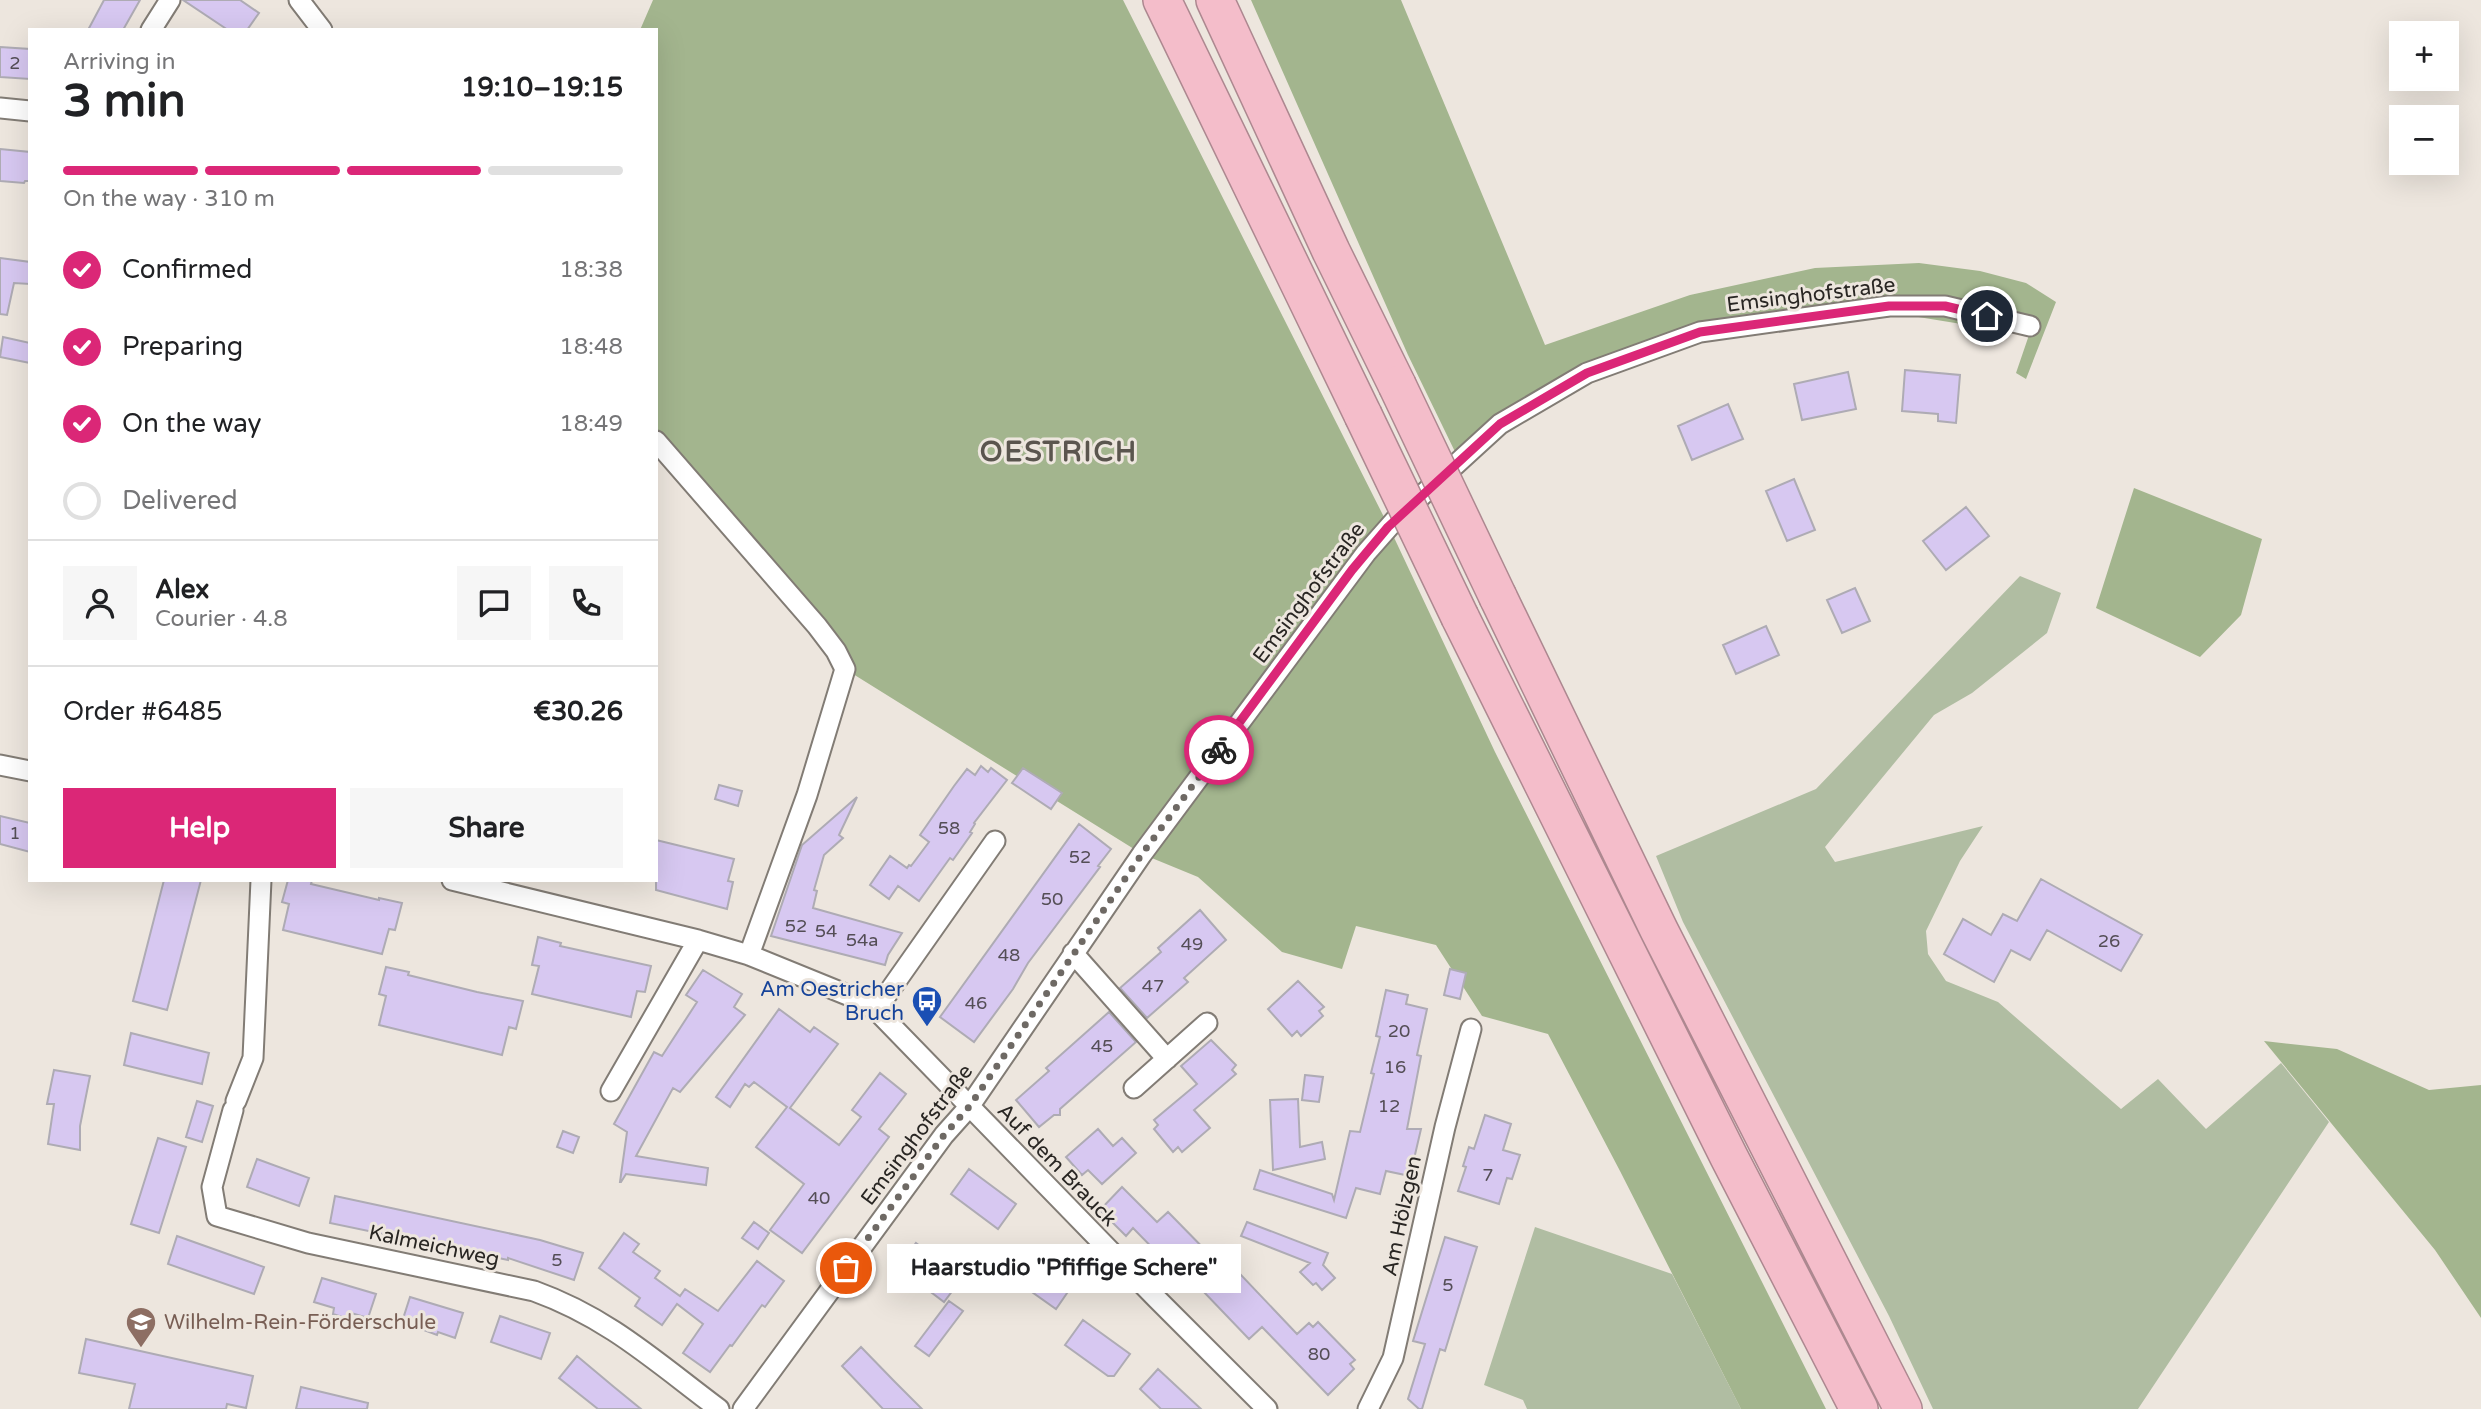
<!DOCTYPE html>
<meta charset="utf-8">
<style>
body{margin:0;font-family:"Varela Round",sans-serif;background:#f6f6f6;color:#202124;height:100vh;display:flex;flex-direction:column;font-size:26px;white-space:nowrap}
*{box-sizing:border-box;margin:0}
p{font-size:23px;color:#757577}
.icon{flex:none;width:38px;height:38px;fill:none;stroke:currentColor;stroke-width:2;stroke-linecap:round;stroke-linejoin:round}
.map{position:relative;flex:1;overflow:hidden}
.sheet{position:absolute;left:28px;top:28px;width:630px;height:854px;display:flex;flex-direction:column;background:#fff;border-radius:0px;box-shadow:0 7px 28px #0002}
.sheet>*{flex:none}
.buttons{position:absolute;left:2389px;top:21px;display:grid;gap:14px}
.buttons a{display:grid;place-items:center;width:70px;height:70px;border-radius:0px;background:#fff;box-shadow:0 7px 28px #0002;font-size:35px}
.pin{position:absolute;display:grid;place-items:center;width:60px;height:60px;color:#fff;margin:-30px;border:4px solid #fff;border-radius:50%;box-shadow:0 2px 7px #0007}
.courier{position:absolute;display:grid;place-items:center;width:70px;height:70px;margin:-35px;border:5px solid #db2777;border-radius:50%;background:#fff;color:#222;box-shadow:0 2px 9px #0007}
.bubble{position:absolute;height:49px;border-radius:0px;background:#fff;box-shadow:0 7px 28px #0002;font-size:23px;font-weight:800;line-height:49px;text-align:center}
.overview em{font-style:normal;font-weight:800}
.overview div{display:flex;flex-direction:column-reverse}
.overview{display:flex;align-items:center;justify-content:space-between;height:119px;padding:0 35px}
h1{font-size:46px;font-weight:800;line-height:52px}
.bar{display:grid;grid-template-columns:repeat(4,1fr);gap:10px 7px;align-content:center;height:84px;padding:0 35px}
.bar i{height:9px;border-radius:5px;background:#e0e0e0}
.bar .on{background:#db2777}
.bar p{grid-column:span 4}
.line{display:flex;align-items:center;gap:18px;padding:0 35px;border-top:2px solid #e0e0e0}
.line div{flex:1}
.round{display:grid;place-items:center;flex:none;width:74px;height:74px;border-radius:0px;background:#f6f6f6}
ol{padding:0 35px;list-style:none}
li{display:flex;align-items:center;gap:21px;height:77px}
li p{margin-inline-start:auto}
li .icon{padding:7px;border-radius:50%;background:#db2777;color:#fff;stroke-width:4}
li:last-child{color:#757577}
li i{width:38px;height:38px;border:4px solid #e0e0e0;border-radius:50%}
.cta{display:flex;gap:14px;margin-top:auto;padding:14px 35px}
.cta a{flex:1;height:80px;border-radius:0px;background:#db2777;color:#fff;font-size:28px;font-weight:800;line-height:80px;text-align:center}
.cta a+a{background:#f6f6f6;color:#202124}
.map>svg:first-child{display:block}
.green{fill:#b0bda2}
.forest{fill:#a3b58e}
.building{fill:#d7c8f1;stroke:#aeabb4;stroke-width:2}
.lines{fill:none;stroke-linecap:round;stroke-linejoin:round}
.street-casing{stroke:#827c75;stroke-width:23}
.highway-casing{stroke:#ad8890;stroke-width:40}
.street{stroke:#fff;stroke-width:19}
.highway{stroke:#f4bdca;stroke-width:37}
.highway-bridge-casing{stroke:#ad8890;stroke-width:40;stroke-linecap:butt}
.highway-bridge{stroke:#f4bdca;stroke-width:37}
.done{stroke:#6e6964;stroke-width:7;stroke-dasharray:0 12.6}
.route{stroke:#db2777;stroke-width:9}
.labels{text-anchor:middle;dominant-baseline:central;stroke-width:6;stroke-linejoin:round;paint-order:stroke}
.number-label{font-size:18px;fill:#544e56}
.street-label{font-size:21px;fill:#292623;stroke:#ede6de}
.transit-label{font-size:21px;fill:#164399;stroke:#ede6de;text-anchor:end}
.education-label{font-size:21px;fill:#785e54;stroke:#ede6de;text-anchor:start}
.district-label{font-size:28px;font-weight:bold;letter-spacing:2px;fill:#5a554e;stroke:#ede6de}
</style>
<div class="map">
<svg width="2481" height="1409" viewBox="0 0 2481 1409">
<rect width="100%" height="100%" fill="#ede6de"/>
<path class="green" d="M2020,576L2061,593L2047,633L1972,693L1934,715L1825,847L1835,862L1983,826L1960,861L1926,931L1928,954L1946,981L1998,1002L2121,1109L2158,1079L2206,1129L2281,1063L2329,1122L2138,1409H1933L1889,1316L1683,922L1656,856L1816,789Z
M1535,1227L1672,1274L1741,1409H1527L1523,1400L1484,1385Z"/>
<path class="forest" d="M653,0H1123L1390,529L1495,752L1826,1409H1741L1620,1171L1548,1034L1482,1016L1436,945L1356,926L1342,969L1282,952L1198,877L1142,854L845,669L656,441V30H640Z
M1251,0H1401L1545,345L1690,295L1815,268L1919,263L1980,271L2026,283L2056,302L2026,379L2016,373L2029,335L1906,315L1695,342L1577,374L1460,462L1408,355Z
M2134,488L2262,539L2241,615L2200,657L2096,608Z
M2264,1041L2337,1049L2429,1090L2481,1085V1318L2435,1250Z"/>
<path class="building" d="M104,0H140L123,30H88Z
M183,0H240L259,13L247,30H228Z
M0,47L30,49V79L0,77Z
M0,149L30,152V181H25L24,183L0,181Z
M0,258L30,262V284L14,283L7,315L0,314Z
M3,337L30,343V363L0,357Z
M1905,370L1960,375L1956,423L1938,421V414L1902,411Z
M1848,372L1856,409L1802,420L1794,384Z
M1728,404L1743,439L1692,460L1678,426Z
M1794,479L1815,530L1787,541L1766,491Z
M1966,507L1989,536L1946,570L1923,541Z
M1855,588L1870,621L1842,633L1827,600Z
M1766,626L1779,655L1736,674L1723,645Z
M981,766L988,772L991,768L1007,780L974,823L975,824L970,832L972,833L953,860L950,858L919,901L898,886L889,899L870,885L890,856L907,868L909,865L911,866L929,842L920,835L954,786L967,769L975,775Z
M1023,768L1062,793L1051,809L1012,783Z
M719,785L742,791L738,806L715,799Z
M857,797L839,835L843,838L824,855L814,890L817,891L813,908L902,933L888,955L885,965L771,936L802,845Z
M0,816L30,823V852L0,844Z
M1079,824L1111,849L1098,866L1100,867L1028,963L1013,989L974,1042L940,1017Z
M656,840L734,859L728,881L733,882L727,909L656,890Z
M2041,879L2142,935L2121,971L2047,930L2030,960L2011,950L1994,982L1944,954L1963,919L1991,935L2003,914L2017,921Z
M164,880H201L167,1010L133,1001Z
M288,880H312L311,884L379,900V898L402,903L395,930L389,929L382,954L283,930L289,904L282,902Z
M1200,910L1226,940L1184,978L1188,982L1147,1018L1120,988L1161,952L1158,948Z
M538,937L561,943L560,946L651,966L645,992L637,991L631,1017L532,994L539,966L532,965Z
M386,967L409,972L408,975L477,992L523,1001L516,1029L509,1027L502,1055L379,1025L386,996L379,994Z
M1450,969L1466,973L1460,999L1444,995Z
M703,970L742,994L734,1007L745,1015L680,1092L673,1088L636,1156L708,1168L706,1185L626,1174L621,1182H620L627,1132L614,1124L654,1052L662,1056L697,1002L686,995Z
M1298,981L1324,1007L1319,1011L1323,1016L1301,1036L1297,1031L1292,1036L1268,1009Z
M1386,990L1408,995L1406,1004L1427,1009L1417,1055L1421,1056L1407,1129H1421L1410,1176L1386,1171L1380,1194L1356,1188L1346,1218L1254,1189L1260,1170L1332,1194L1334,1200L1350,1131L1360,1132L1374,1074L1371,1073L1380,1037L1376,1036Z
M779,1009L810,1032L814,1027L838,1044L790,1108L839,1145L861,1117L852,1110L880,1073L906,1094L879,1129L889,1137L802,1253L770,1230L804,1184L756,1147L787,1107L754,1082L749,1087L745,1084L730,1107L716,1097Z
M1109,1012L1136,1042L1060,1109V1115H1054L1039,1127L1016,1100L1049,1071L1046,1068Z
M131,1033L209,1053L202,1084L124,1065Z
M1211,1040L1236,1065L1232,1070L1236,1074L1194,1110L1210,1128L1182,1152L1178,1147L1173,1152L1154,1129L1158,1125L1154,1120L1197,1084L1181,1066Z
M54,1070L90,1076L80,1126V1150L48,1144L54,1104H47Z
M1305,1075L1323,1077L1319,1102L1302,1100Z
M1298,1099L1300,1147L1322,1142L1325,1159L1273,1170L1270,1100Z
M197,1101L213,1106L202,1142L186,1137Z
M1485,1115L1511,1124L1503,1150L1520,1155L1512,1179L1507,1178L1499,1204L1458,1191L1466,1167L1463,1166L1469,1147L1474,1149Z
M1098,1129L1113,1146L1122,1138L1136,1153L1102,1184L1088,1170L1082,1175L1066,1157Z
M563,1131L579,1137L573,1153L557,1147Z
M158,1138L186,1147L159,1233L131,1224Z
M257,1159L309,1178L299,1206L247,1187Z
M969,1169L1016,1204L998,1229L951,1194Z
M1122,1187L1157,1222L1168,1212L1217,1262L1223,1256L1297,1334L1309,1323L1313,1327L1318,1322L1355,1360L1350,1364L1354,1369L1328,1395L1262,1327L1249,1339L1178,1265L1173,1269L1133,1228L1126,1236L1100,1210Z
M335,1196L540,1240L583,1253L574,1280L508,1258V1260L330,1223Z
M754,1222L769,1233L758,1249L742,1238Z
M1247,1222L1328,1253L1323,1265L1335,1278L1322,1290L1316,1283L1313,1285L1300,1272L1310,1263L1241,1236Z
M624,1233L639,1244L633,1252L660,1271L655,1278L680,1296L685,1289L718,1311L757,1261L784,1281L765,1307L762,1305L732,1346L730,1345L710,1372L683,1353L703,1324L677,1304L662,1325L635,1306L640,1298L599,1268Z
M177,1236L264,1267L254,1294L168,1264Z
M1445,1237L1477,1247L1445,1351L1440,1349L1422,1409H1419L1408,1399L1425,1344L1413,1341Z
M916,1243L962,1278L944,1302L898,1267Z
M1026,1249L1074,1283L1056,1309L1008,1275Z
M322,1278L376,1294L368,1318L351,1313L348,1319L333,1314L334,1308L314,1302Z
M410,1297L463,1313L455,1338L438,1332L437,1335L402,1322Z
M949,1301L963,1311L929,1356L915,1346Z
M500,1316L550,1333L541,1359L491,1342Z
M1083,1320L1130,1354L1114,1376H1108L1065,1345Z
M86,1339L253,1376L246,1408L227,1404L226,1409H129L135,1384L79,1373Z
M861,1347L895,1382L922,1409H883L842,1366Z
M577,1356L614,1387L641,1409H598L559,1378Z
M1158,1369L1201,1409H1161L1140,1389Z
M301,1387L368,1403L367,1409H296Z"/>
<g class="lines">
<g class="street-casing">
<path id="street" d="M299,0L322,30
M151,30L170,0
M0,108L30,111
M656,441L817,626L836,651L845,669L807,795L749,955
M0,765L30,771
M452,880L698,940L749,955L850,996L876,1010L1156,1298L1267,1409
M1073,953L1167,1059
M876,1010L995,841
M1134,1088L1207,1023
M611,1091L698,940
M236,1101L253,1058L261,880
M233,1110L212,1187L217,1216L308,1243L534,1291C609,1318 656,1362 719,1409
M743,1409L944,1135L969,1107L1142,854L1366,553L1396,519L1500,424L1587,373L1700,332L1889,306H1945L2030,326
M1368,1409L1393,1358L1445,1127L1471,1029"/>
</g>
<g class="highway-casing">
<path id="highway" d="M1162,0L1363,415
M1215,0L1331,251L1397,385
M1498,597L1659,930L1903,1409
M1460,617L1729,1157L1859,1409"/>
</g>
<use href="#street" class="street"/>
<use href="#highway" class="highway"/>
<g class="highway-bridge-casing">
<path id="highway-bridge" d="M1397,385L1498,597
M1363,415L1460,617"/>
</g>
<use href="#highway-bridge" class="highway-bridge"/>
</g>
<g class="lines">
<path class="done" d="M846,1268L944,1135L969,1107L1142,854L1219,750"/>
<path class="route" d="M1219,750L1352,570L1388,527L1500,424L1587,373L1700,332L1889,306H1945L1987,316"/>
</g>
<defs>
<g id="bus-pin" transform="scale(1.575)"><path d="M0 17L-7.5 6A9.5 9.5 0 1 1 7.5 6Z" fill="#1a4fb4" stroke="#ede6de"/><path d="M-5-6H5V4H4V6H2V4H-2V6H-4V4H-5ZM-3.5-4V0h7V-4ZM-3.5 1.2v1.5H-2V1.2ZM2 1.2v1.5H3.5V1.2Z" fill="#fff"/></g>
<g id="school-pin" transform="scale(1.575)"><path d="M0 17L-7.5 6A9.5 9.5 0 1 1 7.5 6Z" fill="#8d6e63" stroke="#ede6de"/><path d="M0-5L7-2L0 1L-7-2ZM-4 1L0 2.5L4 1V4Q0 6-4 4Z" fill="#fff"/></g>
</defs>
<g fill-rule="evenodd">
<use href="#bus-pin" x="927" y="1001"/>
<use href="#school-pin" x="141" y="1322"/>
</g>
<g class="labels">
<g class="number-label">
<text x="15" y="63">2</text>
<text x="949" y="828">58</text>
<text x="15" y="833">1</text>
<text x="1080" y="857">52</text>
<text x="1052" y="899">50</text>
<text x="796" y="926">52</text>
<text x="826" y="931">54</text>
<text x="862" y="940">54a</text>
<text x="2109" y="941">26</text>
<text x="1192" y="944">49</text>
<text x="1009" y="955">48</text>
<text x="1153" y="986">47</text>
<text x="976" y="1003">46</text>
<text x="1399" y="1031">20</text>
<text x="1102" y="1046">45</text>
<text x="1395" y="1067">16</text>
<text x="1389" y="1106">12</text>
<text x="1488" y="1175">7</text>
<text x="819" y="1198">40</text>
<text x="557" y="1260">5</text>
<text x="1448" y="1285">5</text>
<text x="1319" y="1354">80</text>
</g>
<g class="street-label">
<text transform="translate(1811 295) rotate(-7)">Emsinghofstraße</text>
<text transform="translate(1309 593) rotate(-53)">Emsinghofstraße</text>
<text transform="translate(917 1135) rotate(-53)">Emsinghofstraße</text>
<text transform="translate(1057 1165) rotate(46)">Auf dem Brauck</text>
<text transform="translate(1402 1216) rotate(-78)">Am Hölzgen</text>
<text transform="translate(434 1246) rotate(12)">Kalmeichweg</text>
</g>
<g class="transit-label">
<text x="904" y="989">Am Oestricher<tspan x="904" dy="24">Bruch</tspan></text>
</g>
<g class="education-label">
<text x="164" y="1322">Wilhelm-Rein-Förderschule</text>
</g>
<g class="district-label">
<text x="1059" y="452">OESTRICH</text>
</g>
</g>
</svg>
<div class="buttons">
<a>+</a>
<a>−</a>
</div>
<div class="pin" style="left:846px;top:1268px;background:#ea580c"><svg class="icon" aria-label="bag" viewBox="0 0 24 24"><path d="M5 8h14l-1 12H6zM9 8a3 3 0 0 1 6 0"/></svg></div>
<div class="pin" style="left:1987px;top:316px;background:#1f2937"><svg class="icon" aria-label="home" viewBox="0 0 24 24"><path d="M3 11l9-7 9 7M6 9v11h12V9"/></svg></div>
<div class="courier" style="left:1219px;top:750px"><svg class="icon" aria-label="bike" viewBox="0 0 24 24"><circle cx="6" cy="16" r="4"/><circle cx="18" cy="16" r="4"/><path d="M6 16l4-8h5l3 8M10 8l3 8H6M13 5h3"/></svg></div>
<div class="bubble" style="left:887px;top:1244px;width:354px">Haarstudio &quot;Pfiffige Schere&quot;</div>
<section class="sheet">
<div class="overview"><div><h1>3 min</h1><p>Arriving in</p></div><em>19:10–19:15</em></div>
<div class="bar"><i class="on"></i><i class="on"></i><i class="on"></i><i></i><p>On the way · 310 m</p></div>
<ol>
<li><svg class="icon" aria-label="check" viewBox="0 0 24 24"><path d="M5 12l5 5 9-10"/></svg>Confirmed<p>18:38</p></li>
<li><svg class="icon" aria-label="check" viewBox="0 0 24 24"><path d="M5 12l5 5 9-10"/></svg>Preparing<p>18:48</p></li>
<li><svg class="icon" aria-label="check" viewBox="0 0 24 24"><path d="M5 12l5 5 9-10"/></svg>On the way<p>18:49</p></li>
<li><i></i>Delivered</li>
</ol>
<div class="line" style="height:126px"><a class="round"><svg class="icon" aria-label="person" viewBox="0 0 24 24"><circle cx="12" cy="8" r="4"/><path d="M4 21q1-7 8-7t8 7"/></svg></a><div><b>Alex</b><p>Courier · 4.8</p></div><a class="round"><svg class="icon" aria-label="chat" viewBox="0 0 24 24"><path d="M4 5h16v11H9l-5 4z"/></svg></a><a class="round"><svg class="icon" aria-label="phone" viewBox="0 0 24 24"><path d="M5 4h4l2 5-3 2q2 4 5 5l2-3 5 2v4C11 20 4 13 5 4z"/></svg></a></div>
<div class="line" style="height:91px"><div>Order #6485</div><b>€30.26</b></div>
<div class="cta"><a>Help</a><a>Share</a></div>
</section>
</div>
